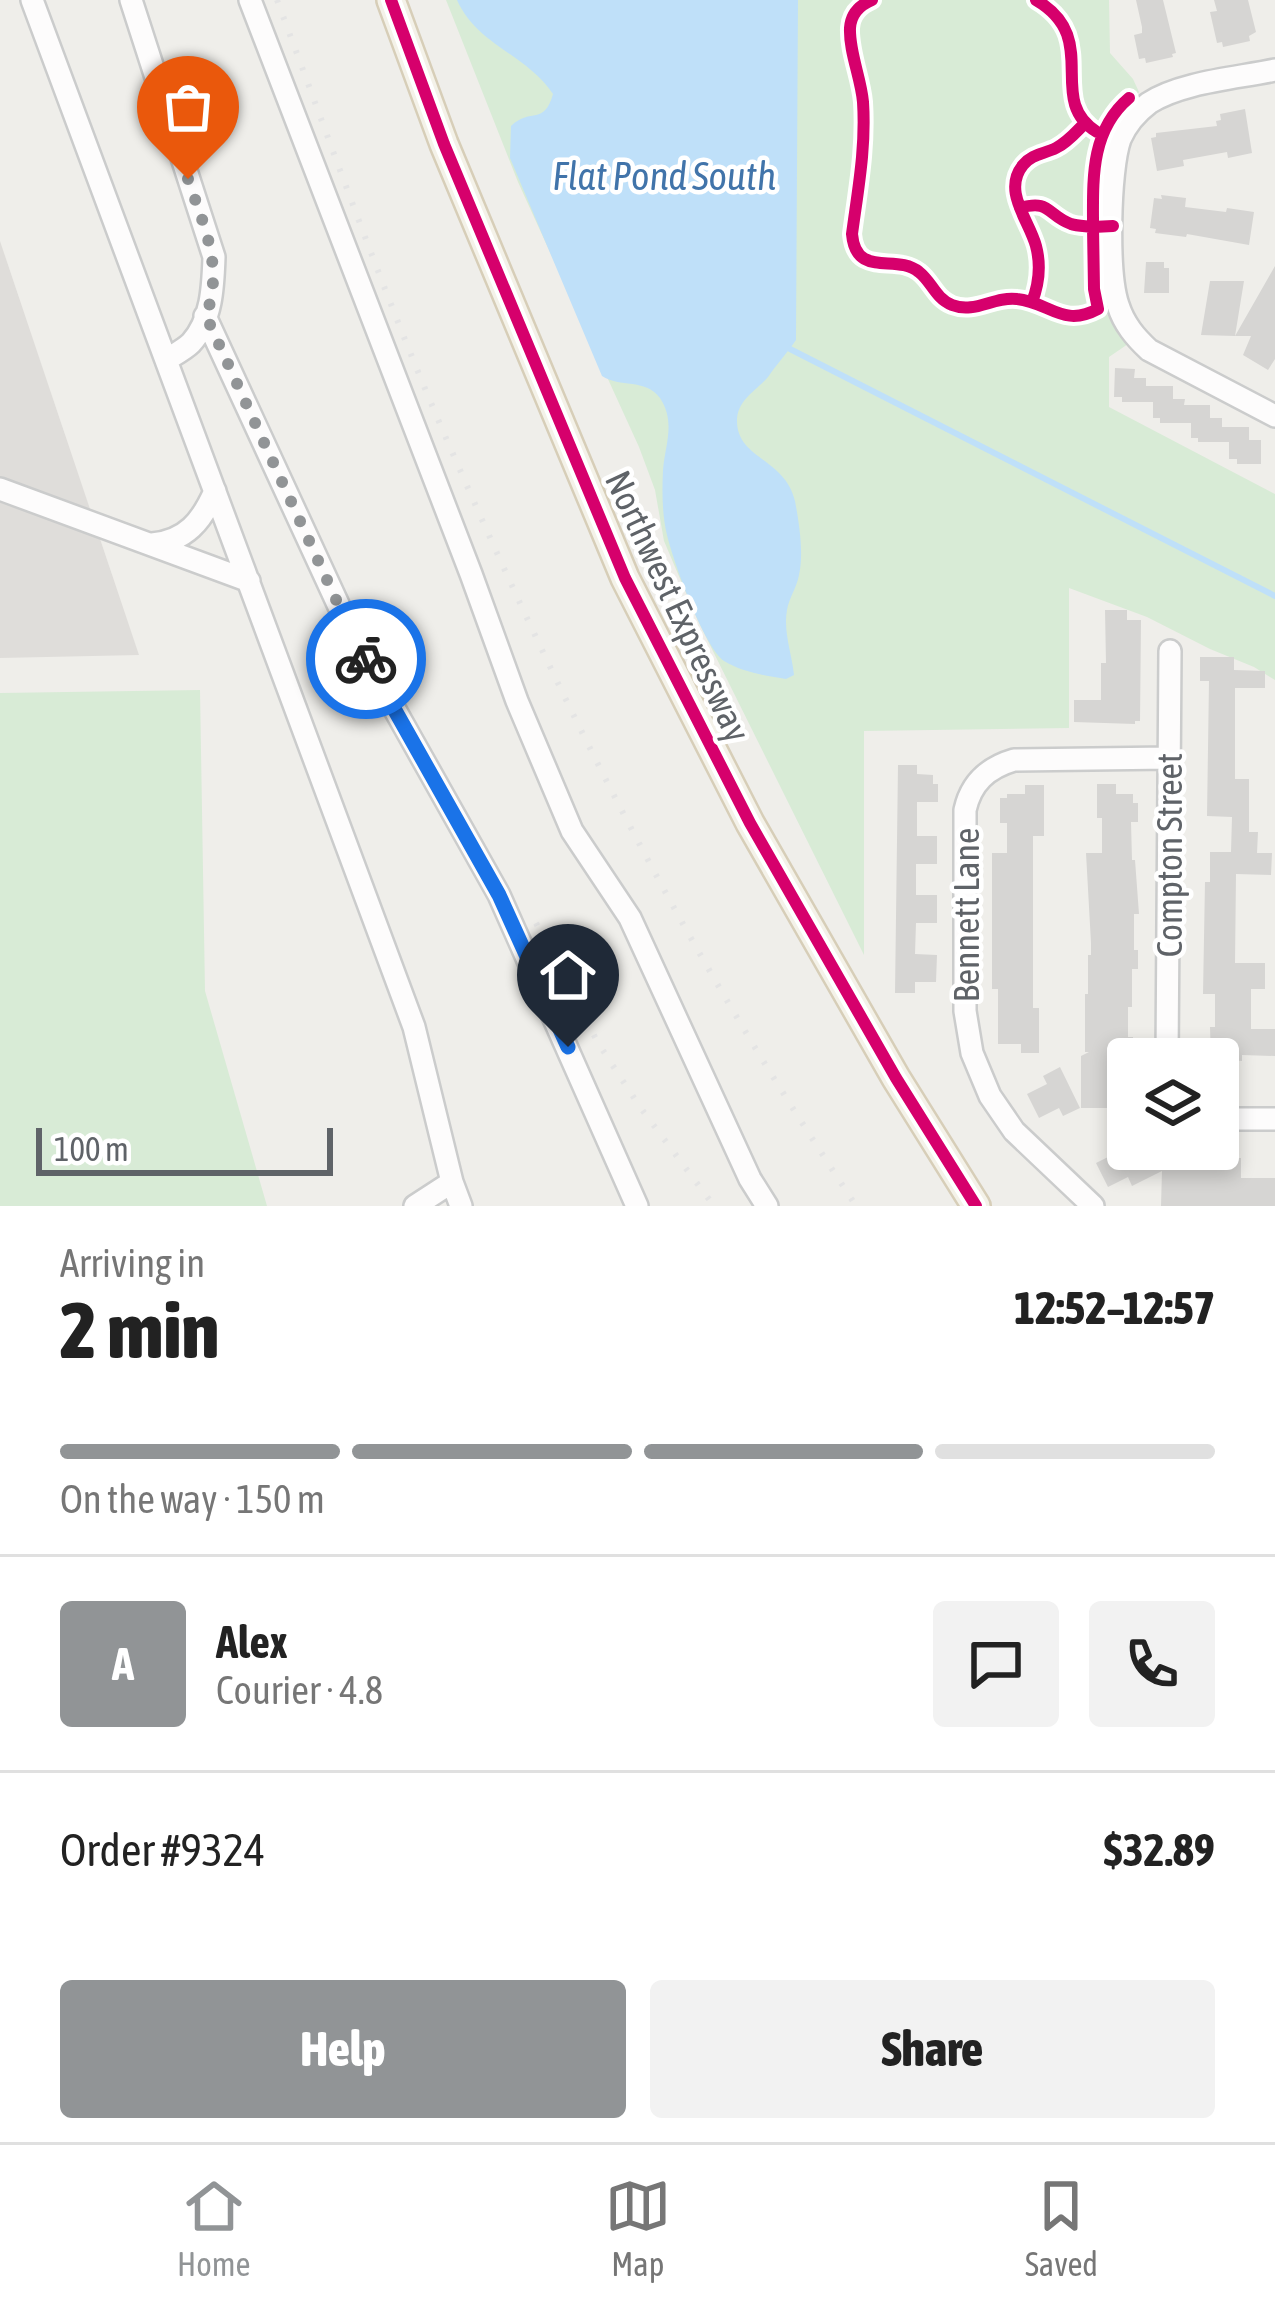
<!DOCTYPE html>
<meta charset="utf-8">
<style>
body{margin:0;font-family:"Asap Condensed",sans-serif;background:#f2f2f2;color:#222;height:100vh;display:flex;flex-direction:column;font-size:45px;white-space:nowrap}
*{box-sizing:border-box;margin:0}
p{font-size:39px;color:#767676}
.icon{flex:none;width:66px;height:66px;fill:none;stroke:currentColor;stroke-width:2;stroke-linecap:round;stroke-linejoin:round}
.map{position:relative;height:1206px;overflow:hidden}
.drawer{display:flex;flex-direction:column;background:#fff;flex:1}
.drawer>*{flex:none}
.buttons{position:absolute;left:1107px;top:1038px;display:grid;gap:24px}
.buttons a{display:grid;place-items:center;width:132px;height:132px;border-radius:12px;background:#fff;box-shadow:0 6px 18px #0003;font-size:60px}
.scale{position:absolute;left:36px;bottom:30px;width:297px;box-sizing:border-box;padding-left:12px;border:6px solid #5f6368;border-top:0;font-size:33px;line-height:42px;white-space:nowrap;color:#5f6368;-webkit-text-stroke:9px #fff;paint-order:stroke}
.pin{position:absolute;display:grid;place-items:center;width:102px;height:102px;color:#fff;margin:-123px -51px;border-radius:50% 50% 50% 0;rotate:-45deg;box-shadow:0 0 12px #0007}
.pin .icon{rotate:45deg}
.courier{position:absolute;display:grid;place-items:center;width:120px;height:120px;margin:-60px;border:9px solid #1a73e8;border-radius:50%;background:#fff;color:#222;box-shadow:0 3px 15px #0007}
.overview em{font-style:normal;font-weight:800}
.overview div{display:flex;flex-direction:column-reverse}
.overview{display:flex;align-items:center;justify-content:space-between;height:204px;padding:0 60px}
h1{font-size:78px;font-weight:800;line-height:90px}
.bar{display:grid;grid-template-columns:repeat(4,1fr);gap:18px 12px;align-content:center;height:144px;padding:0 60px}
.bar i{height:15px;border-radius:9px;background:#e0e0e0}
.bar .active{background:#919496}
.bar p{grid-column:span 4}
.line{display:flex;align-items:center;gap:30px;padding:0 60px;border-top:3px solid #e0e0e0}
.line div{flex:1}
.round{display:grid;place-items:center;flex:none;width:126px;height:126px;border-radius:12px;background:#f2f2f2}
.primary-button{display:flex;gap:24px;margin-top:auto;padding:24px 60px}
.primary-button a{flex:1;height:138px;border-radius:12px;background:#919496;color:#fff;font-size:48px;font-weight:800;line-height:138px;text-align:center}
.primary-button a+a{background:#f2f2f2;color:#222}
.menu{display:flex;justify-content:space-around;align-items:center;height:168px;border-top:3px solid #e0e0e0;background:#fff;font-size:33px;color:#767676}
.menu a{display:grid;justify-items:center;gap:6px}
.menu .active{color:#919496}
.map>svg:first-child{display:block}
.industrial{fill:#dfddda}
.green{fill:#d8ebd6}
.water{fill:#bfe0f9}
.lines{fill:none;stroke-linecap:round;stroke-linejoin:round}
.stream{stroke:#bfe0f9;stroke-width:6}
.building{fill:#d6d5d3}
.minor-casing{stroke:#cbcccc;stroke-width:26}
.major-casing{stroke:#d7ceb8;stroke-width:32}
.minor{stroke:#fdfcfc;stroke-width:21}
.major{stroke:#f4f2e9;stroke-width:27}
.rail{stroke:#e4e4e4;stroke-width:6;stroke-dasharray:3 15;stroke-linecap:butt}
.cycleway-casing{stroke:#fff;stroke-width:20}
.cycleway{stroke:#d6006c;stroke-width:12}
.done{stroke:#919496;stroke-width:12;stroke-dasharray:0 21.6}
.route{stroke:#1a73e8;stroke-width:15}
.labels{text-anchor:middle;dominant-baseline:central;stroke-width:9;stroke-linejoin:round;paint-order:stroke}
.street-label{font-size:36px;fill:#5f6368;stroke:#fff}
.water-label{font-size:39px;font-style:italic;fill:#4174aa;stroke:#fff}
</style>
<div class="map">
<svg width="1275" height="1206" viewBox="0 0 1275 1206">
<rect width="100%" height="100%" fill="#efeeea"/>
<path class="industrial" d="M0,241L139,655L0,658Z"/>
<path class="green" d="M446,0H1109L1110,53L1133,79L1139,92L1115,127L1099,165L1098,285C1102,310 1112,325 1128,344L1109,357V407L1275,494V680L1254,667L1210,649L1147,617L1069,588V728L864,731V955L698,621L664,541L655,490L639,447L518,182Z
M200,690L205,991L267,1206H0V693Z"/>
<path class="water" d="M457,0H798L796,340C788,352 776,365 768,377C756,391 737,400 737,421C737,459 785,458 795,501C799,522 804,553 799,575C797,587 789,598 787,610C783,631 792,654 794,675L786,679C766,676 742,672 724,661C704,647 673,561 667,535C662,515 662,491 663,470C665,445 676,422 660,398C645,378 620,388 602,376L510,158L511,126C531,107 544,126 553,94C526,54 477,45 457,0Z"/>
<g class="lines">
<path class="stream" d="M790,349L1275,596"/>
</g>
<path class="building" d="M1136,0H1163L1176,53L1172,54L1173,57L1146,63L1145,58L1139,59L1134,35L1142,33V27Z
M1214,0H1248L1256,32L1249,36L1250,41L1223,47L1222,42L1217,43L1210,12L1217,11Z
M1245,109L1252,153L1228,158L1227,152L1183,160L1184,166L1157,171L1151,138L1156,137V133L1217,126L1216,121L1221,120L1220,114Z
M1161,195L1186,198L1185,207L1226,212L1227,208L1254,212L1249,245L1187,234L1186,237L1155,233L1156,229L1150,228L1154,198L1162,199Z
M1146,262H1164V268H1169V293H1144Z
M1275,266V359L1268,370L1243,355L1251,336H1235Z
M1210,281H1244L1235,336L1201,335Z
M1115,368L1135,369L1134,378H1146V386H1173V399H1185L1184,405H1210V418H1222V427H1249V440H1261V464H1237V459H1229V442H1198V438H1191V423H1160V418H1153V402H1122V397H1114Z
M1105,610H1127V620H1141L1140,721H1135V724L1074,722V700H1101V663H1106Z
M1200,657H1234V670L1265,671V688H1235V779H1249V832H1258L1257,853H1272L1271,875L1236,874L1235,963H1265V989H1251V1029H1275V1056L1242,1055V1061L1211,1059L1210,1027H1215V994H1203L1205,882H1210V852H1231L1232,817L1207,816L1209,681H1200Z
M898,765H917V774L933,775V784H938V802H917V836H937V864H916V895H937V923H916L915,954L937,955L936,982H915V993H895Z
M1097,784H1116V794H1133V803H1138V822H1131L1132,860H1135L1139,914H1134V950H1138V969H1132V1007H1128V1037H1133V1057H1128V1122H1109V1108H1081V1056L1089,1052H1085V994H1088V955H1091V943L1086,853H1102V818H1097Z
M1025,785H1044V836H1033V1008H1039V1053H1021V1044H998V989H992V853H1007V823H1000V798H1007V794H1025Z
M1060,1067L1080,1108L1063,1116L1059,1108L1039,1118L1027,1094L1047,1084L1043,1076Z
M1122,1150L1199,1152L1191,1158H1241V1178H1275V1206H1161L1162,1171L1132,1186L1128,1177L1108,1187L1096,1163Z"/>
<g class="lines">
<g class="minor-casing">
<path id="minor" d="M32,0L414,1027L452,1182L461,1206
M131,0L214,257C213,286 212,320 191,343C185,349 174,355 166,360
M250,0L471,574L517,701L572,831L630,918L750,1179L767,1206
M1275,70C1238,78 1181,82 1149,103C1137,112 1126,125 1120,139C1109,170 1107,273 1118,305C1124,324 1135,337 1149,350L1275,416
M205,316L349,628L499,895L637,1206
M0,489L249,581
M152,544C186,541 202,521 215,491
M1167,1059L1170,651
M1218,1119H1275
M415,1206L452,1182
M1093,1206L1014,1131L990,1096L972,1053L965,1011V810C971,783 987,768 1014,760L1169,758"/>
</g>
<g class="major-casing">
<path id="major" d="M391,0L444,144L625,578L750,823L896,1078L976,1206"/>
</g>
<use href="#minor" class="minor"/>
<use href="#major" class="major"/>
<path class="rail" d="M277,0C331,144 382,290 443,431C529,630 624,828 735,1014C773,1079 815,1143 856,1206
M536,923L598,1043L640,1107L714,1206"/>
<g class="cycleway-casing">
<path id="cycleway" d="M391,0L444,144L625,578L750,823L896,1078L976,1206
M872,0C860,5 851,13 850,28C849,52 861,78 863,102C866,148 858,189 852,234C856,279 896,253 919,272C932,282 935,298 952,305C975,314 994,296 1017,299C1049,302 1063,328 1098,309L1094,289L1093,227L1113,226
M1036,0C1103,39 1044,99 1097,132
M1020,208C1050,199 1047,215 1071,224C1077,226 1086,226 1093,227C1093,180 1090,131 1129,98
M1032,302C1039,284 1041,265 1036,246C1029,220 1002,191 1023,165C1032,154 1044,154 1056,148C1068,142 1076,132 1085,123"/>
</g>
<use href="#cycleway" class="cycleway"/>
</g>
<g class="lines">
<path class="done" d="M188,179C204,227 224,266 206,316L349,628L366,659"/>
<path class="route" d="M366,659L499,895L568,1047"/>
</g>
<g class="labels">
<g class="street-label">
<text transform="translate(678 606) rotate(65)">Northwest Expressway</text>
<text transform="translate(1169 855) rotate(-90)">Compton Street</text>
<text transform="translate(966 915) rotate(-90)">Bennett Lane</text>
</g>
<g class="water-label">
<text x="664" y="176">Flat Pond South</text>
</g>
</g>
</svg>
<div class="buttons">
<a><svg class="icon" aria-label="layers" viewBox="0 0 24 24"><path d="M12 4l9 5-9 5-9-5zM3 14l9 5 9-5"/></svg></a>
</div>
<div class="scale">100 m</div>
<div class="pin" style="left:188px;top:179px;background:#ea580c"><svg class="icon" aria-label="bag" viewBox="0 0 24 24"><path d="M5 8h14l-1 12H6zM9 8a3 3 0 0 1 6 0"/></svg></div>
<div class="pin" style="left:568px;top:1047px;background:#1f2937"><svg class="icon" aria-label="home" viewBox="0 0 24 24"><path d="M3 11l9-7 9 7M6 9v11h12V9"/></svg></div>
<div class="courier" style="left:366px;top:659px"><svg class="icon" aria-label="bike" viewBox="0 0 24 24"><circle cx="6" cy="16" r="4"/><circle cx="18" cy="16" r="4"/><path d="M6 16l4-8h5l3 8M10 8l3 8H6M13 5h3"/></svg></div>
</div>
<section class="drawer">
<div class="overview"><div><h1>2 min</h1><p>Arriving in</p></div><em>12:52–12:57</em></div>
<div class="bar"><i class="active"></i><i class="active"></i><i class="active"></i><i></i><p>On the way · 150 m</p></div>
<div class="line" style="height:216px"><b class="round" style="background:#919496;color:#fff">A</b><div><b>Alex</b><p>Courier · 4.8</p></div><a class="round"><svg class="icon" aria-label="chat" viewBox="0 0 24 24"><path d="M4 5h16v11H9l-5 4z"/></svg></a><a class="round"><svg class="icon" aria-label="phone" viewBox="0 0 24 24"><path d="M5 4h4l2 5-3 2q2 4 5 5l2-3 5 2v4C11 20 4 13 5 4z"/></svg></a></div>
<div class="line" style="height:156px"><div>Order #9324</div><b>$32.89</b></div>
<div class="primary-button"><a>Help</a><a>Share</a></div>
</section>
<nav class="menu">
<a class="active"><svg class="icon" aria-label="home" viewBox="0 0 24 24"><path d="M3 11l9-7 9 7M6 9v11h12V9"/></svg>Home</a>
<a><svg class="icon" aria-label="map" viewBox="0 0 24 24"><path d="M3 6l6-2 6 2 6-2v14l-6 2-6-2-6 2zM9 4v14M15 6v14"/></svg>Map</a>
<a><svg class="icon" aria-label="saved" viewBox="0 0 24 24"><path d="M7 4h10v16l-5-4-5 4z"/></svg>Saved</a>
</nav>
